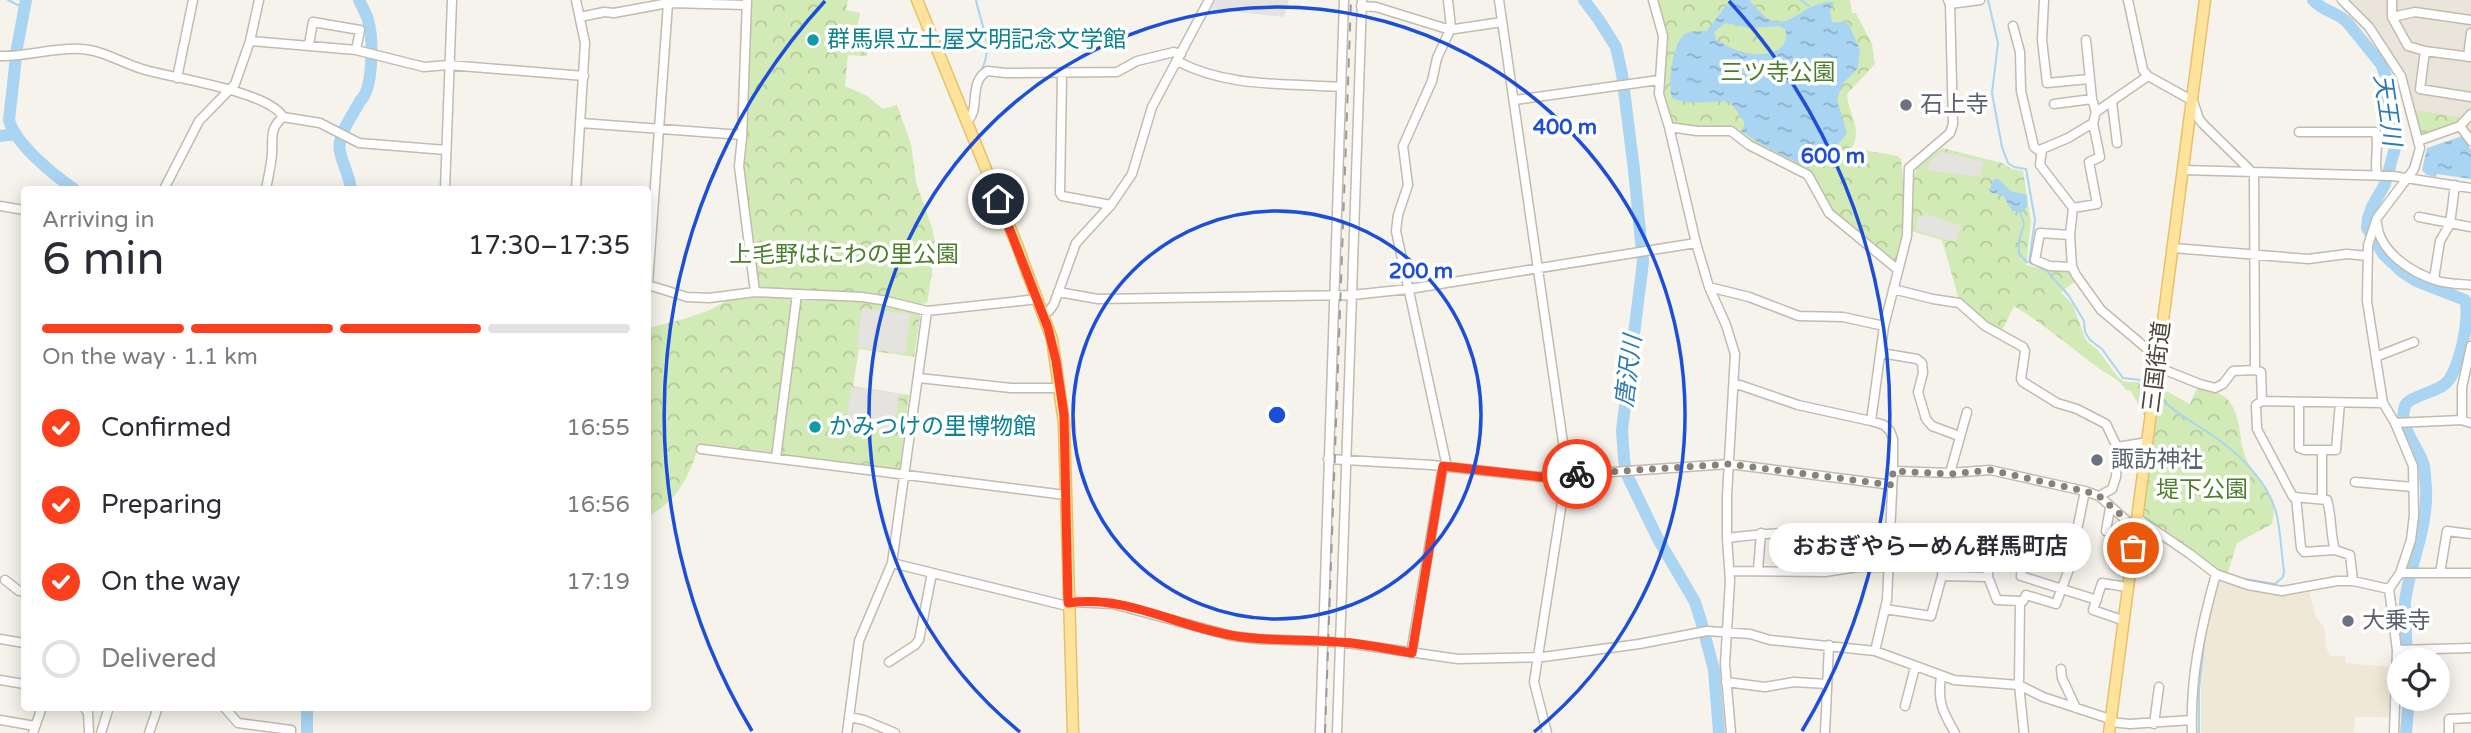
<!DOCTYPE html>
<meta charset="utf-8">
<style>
body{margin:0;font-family:"Varela Round","Noto Sans JP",sans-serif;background:#f7f7f7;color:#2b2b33;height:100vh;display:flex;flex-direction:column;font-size:26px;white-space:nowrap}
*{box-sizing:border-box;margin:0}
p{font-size:23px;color:#7c7c81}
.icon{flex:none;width:38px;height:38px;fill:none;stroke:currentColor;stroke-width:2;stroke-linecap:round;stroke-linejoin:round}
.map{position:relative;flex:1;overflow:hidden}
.side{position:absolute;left:21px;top:186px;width:630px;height:525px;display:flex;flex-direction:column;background:#fff;border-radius:7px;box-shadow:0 4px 18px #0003}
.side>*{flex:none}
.fabs{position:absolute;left:2387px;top:648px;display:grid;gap:14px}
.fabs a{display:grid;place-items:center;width:63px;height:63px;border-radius:50%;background:#fff;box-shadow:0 4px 18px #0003;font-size:35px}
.pin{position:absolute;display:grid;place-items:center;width:60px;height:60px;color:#fff;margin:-30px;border:4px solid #fff;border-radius:50%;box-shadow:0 2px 7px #0007}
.courier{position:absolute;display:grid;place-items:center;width:70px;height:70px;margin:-35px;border:5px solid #fc3f1d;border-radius:50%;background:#fff;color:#222;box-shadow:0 2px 9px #0007}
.bubble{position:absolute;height:49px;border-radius:24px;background:#fff;box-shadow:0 4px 18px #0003;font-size:23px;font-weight:600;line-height:49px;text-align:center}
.head em{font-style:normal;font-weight:600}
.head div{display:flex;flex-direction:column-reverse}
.head{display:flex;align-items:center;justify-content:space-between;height:119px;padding:0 21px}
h1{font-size:46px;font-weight:600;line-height:52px}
.bar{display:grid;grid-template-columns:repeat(4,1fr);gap:10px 7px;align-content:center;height:84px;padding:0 21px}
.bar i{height:9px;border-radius:5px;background:#e1e1e2}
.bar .on{background:#fc3f1d}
.bar p{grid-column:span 4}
ol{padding:0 21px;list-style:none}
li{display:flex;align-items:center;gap:21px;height:77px}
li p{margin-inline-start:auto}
li .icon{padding:7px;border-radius:50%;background:#fc3f1d;color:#fff;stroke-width:4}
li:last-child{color:#7c7c81}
li i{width:38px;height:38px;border:4px solid #e1e1e2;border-radius:50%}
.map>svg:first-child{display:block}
.residential{fill:#eae5da}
.education{fill:#efe8d6}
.park{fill:url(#park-crowns)}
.parking{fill:#e5e3e0}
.water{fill:url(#water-ripples);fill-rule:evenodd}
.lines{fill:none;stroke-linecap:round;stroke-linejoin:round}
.stream{stroke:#a9d4f2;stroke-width:2}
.river{stroke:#a9d4f2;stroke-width:12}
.minor-casing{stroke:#c2bbae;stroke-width:11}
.major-casing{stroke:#e6c16a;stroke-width:13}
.minor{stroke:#fff;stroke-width:8}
.major{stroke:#ffe39c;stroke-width:10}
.rail{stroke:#9a9a9a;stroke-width:2;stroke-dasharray:9 9;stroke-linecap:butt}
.done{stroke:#878178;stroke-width:7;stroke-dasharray:0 12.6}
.route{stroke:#fc3f1d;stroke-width:9}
.ring{fill:none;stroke:#1d4ed8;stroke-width:3.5}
.culture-dot{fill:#0f9aa8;stroke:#fff;stroke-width:2.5}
.worship-dot{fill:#6b7280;stroke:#fff;stroke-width:2.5}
.labels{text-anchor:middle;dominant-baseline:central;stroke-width:7;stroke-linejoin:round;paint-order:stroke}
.culture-label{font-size:23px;fill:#0d838f;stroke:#fff;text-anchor:start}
.park-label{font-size:23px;fill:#4a7f2a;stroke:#fff}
.worship-label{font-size:23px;fill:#5b616d;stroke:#fff;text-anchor:start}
.street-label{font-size:23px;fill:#4b4439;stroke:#fff}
.water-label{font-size:24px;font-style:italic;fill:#2e7ab2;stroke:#fff}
.centre{fill:#1d4ed8;stroke:#fff;stroke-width:3.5}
.ring-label{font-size:21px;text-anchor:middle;font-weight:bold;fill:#1d4ed8;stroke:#fff;stroke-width:7;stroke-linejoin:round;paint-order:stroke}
</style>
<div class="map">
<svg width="2471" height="733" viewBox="0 0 2471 733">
<defs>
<pattern id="park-crowns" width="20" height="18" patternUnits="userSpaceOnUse" patternTransform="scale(1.75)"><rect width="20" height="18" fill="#d2eab5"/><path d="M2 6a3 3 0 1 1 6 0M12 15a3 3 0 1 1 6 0" fill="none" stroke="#b6ca9c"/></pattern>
<pattern id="water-ripples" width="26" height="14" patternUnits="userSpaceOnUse" patternTransform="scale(1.75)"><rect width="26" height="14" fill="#a9d4f2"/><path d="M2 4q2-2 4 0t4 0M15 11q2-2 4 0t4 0" fill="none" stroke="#8caec5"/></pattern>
</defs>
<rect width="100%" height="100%" fill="#f6f3ec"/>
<path class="residential" d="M2342,0H2471V141L2460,126L2466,119L2410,110L2401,76L2369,27Z"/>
<path class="education" d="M2220,582L2282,596L2309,592L2316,617L2324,627L2326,647L2330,656H2345V663L2394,667L2391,717H2355L2354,733H2201V685L2207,627Z"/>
<path class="park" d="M751,0H848L846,10L860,13L856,33L869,36L867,56L848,55L845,86L867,96L883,109L897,105L911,144L916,182L932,228L936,247L927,303L922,304L914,357L859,349L853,386L909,395L899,473L699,446C688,479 678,499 648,517V328L684,319L710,310L728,300L754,297L758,287L742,173L746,129Z
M1655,0H1850L1852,13H1856L1872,44L1875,64L1847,94C1848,114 1863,128 1852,148L1898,156L1901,159L1904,189L1911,187L1917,168L1942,148L2002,163L2012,169L2023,171L2031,222L2026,265L2041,269H2072L2077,280L2061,292L2073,305L2086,341L2097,349L2118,377L2125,382H2138L2149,390L2145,417L2131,391L2126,390C2118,377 2105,374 2093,364C2067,344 2042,323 2014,306L2002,330L1992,327L1959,300L1942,240L1911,231V197L1903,198L1905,234L1897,260H1890L1836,215L1813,175L1753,143L1733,130L1669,125L1661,92L1664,62Z
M2414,110L2464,118L2455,126L2426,135L2421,132Z
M2198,386C2207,393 2219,390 2227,399C2242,415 2238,437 2245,456C2251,473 2268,484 2273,503C2275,509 2273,518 2272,524L2237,543L2227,575L2213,567L2199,555L2142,516L2159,387L2190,404Z"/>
<path class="parking" d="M1213,0H1289L1284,17L1209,9Z
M1942,152L1984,162L1979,177L1927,170L1929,162Z
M1924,213L1961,226L1956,242L1915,230L1919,216L1923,217Z
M862,308L910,314L905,354L857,347Z
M851,387L899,394L894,433L846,425Z"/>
<path class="water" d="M1730,0H1749C1755,6 1762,16 1770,20C1792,29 1806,0 1834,2L1830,11L1832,22L1848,23L1860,50L1858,68L1843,83L1837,99L1847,133C1836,147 1825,164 1807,168C1785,155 1761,146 1741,131L1744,127V121C1738,115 1736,107 1728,101C1710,101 1690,106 1672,98C1667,85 1673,42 1685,34C1692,30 1699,32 1707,31ZM1725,23L1750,28L1779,26L1785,29C1792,55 1759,57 1742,52C1732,49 1725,44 1716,40L1714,32Z
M2462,136L2471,150V179L2437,174L2436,177L2427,175L2422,170L2427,148Z
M1994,179H1999L2010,191L2027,195V207L2021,212L2012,211L2003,195L1992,193L1989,190Z"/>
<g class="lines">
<path class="stream" d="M8,0L24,8
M976,0C981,25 995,49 980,72
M1801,0L1809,6
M1988,0L1998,43L1992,93L2002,147L2008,163L2014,167L2026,169L2035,220L2029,262L2047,271L2069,296L2084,321L2085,332L2090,340L2102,349L2123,378L2141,380L2149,387
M2020,212L2024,224L2019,241V254L2027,262
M2158,396C2176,415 2199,425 2219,440C2243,458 2268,483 2276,512C2281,531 2281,552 2284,571L2283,577L2275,584L2239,578
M106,733L107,725
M2199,733V690L2205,636"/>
<path class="river" d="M26,0L17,48L9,120C15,144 54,175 74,189
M1584,0L1599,20L1616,47L1622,74L1634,170L1643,262L1622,430L1624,460L1627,475L1658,539L1695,602L1701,621L1714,670L1719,733
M2313,0C2322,11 2337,12 2347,22L2381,64L2388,81L2387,101L2397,141L2385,184L2372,207L2368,218L2367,228L2384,255L2401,271L2416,281L2465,300C2471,316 2459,373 2445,384C2436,392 2408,397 2405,406C2397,427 2420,448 2424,466C2425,473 2425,481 2426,487C2428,531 2410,561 2405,602C2404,608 2407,612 2407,618C2408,623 2405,628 2406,633C2406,642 2407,651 2407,660
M0,136L16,134
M351,189C349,175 343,165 340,152C336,136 353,115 360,101C374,89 373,37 368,20C366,13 362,7 359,0
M307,733V707
M2406,733L2409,698"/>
<g class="minor-casing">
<path id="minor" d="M576,0L585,43L576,189
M747,0L742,138L739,166L755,292
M1448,0L1451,28L1455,29L1502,22
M1499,0L1567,470L1534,682L1547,733
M1653,0L1663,36L1659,94L1669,127L1696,243L1709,287L1726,325L1735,354L1727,496V538L1730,581L1725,664L1731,733
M2044,0L2042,40L2047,83L2089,79
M2128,0L2143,70L2148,76L2193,101L2199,119L2204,125L2254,174L2255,370L2261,372L2262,401L2383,403L2395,423L2413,466L2414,515L2411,540L2400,573L2389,589L2397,650L2394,733
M2342,0L2369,27L2401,76L2420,148L2414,169L2377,218L2368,245L2367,301L2383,403
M2392,0V17L2408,46L2425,51L2471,57
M1950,4L1980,0
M1361,6L1376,7L1444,28H1451L1437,58L1432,81L1403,146L1408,185L1398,215L1396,231L1447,467
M580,17L604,12L614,13L668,3L747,5
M2392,17L2415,12L2471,20
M2013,26L2020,52L2021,91L2034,147L2041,152
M2086,40L2092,99L2096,112
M250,41L356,50L424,67L448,65L584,76
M309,44L313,22L360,30L356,50
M2425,51L2420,89L2471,97
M0,56C27,57 54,47 81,49C102,50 122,63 142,69C171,78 269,91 283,117
M2468,57L2471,33
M1177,61C1228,88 1285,83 1341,87
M1062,74L1060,193L1062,196L1111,205
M2148,76L2096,112L2093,123L2068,138L2042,149L2040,165L2073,208L2070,235L2072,267L2076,275L2101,310L2158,358
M177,78L193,0
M1515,100L1659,80
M2112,102L2117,143
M2054,104L2092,99
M966,122C982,110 967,84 987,71L1006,73L1117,72L1137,61L1174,52L1181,54
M581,123L742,135
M2460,126L2471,141
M1669,127L1697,131H1731L1749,145L1808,175L1829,213L1897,269
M2299,132H2376C2379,148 2374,160 2377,175
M2418,141L2460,126L2471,114
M2184,170L2393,176L2471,188
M164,189L199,121L235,84L250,41L259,0
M266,189C268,178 271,166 272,154C273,138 269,129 283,117L320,123L359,143L446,150
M445,189L452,0
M0,206L24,210
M2073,208L2097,204L2089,162L2100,157L2093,123
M2419,217L2471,227
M2377,223C2379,252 2412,273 2438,281C2448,284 2460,284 2471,285
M2070,235L2040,233L2035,260L2050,266L2072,267
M2173,248L2308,259L2347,254L2368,256
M2434,279L2440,241L2450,224L2455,185
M648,284L668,3
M648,285L687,297L709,298L755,292L862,297L882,300L927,311L1038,299
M1709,287L1749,297L1799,316L1843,317L1884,326
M1893,289L1933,299L1959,303L1985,326L2023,347L2025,351L2021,379L2023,382L2057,403L2077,409L2106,424L2118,449L2116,477L2112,489L2099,496
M1058,292L1098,299L1352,295L1409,289L1696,243
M1043,313L1049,311L1054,304L1076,243L1111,205L1132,174L1152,107L1209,0
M2471,346L2462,387V420L2471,423
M1881,353L1917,359L1922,363L1923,373L1918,392L1926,419L1932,426L1959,436
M2378,356L2414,342
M2157,367L2200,384L2215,388L2223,384L2233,371L2255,370
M919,378L1011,388H1060
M1734,383L1798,405L1871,421L1884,425L1890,431L1893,439V471L1887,600L1875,651
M2262,401L2256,405L2257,429L2293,497L2327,500C2332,516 2330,534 2335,550L2350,555L2353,581
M2299,403V448L2305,450H2336L2340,403
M1871,421L1884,326L1907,236L1909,168L1950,133L1953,124L1950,4L1948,0
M2395,423L2462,420
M2117,447L2148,442
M701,449L1065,495
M776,458L797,294
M1328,459L1432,465L1540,477L1729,464L1892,485
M1893,471L1950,473L1990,470L2085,491L2099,496L2135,528
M1950,473L1967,412
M2355,482L2413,487
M2296,497L2301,548L2304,552L2335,550
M2322,498V451
M2137,518L2190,554L2216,574L2248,585L2282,591L2337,581H2353L2389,589
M2106,531L2110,508
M1727,538C1781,531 1835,531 1890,534
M1889,541L1920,538L1944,543L1962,529L1989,538L1988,577L1997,600L2020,601H2023L2026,595L2056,604L2069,569L2085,491
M1989,549L2023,551L2021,576L2097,600
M892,563L1063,605L1074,602L1113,604L1232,636L1257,639L1340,642L1458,659L1543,657L1639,644L1707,631L1750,634L1770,640L1875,651L1954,680L2019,685L2043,697L2110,719
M1758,570L1761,533
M1730,571L1825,572L1858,567H1888
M1818,572L1824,558L1828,532
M2400,573H2471
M2440,573L2447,531L2471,534
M1942,576L1988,577
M5,580L19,591H24
M2020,601L2019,685L2024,733
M1885,609L1931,616L1942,576L1944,543
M2122,620L2093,610L2102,583L2127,587
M0,639L24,643
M2397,650L2471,648
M1411,653L1443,466
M889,662L915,645L919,640L932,573
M2061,669L2062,678L2076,708
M1941,677C1937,702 1943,712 1955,733
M0,680L24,684
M1726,682L1765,687L1794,682L1827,684
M1905,706L1915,667
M84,707L88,713L89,733
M224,707L238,723L291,730V733
M849,717L864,720L895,733
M0,720L35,726
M2110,722L2130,724L2192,720
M2154,724L2159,687
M33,733L42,707
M101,733L109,707
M149,733L158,707
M847,733L859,641L892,563L927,311
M1320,733L1344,0
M1337,733L1362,0
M1825,733L1829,645
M2192,733C2190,678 2201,627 2216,574
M2449,733V719L2471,718"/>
</g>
<g class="major-casing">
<path id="major" d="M917,0L1017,245L1052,339L1064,423L1073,733
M2109,733L2205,0"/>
</g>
<use href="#minor" class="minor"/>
<use href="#major" class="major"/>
<path class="rail" d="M1325,733L1351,0"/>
</g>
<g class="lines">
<path class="done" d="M1577,474L1729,464L1892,485L1893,471L1950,474L1990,470L2085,491L2099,496L2136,528L2133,548"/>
<path class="route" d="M998,199L1048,328L1056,361L1064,415L1068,603C1123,594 1177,626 1230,635C1265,642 1302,639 1337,642C1362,643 1387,649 1412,653L1443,466L1541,477L1577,474"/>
</g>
<g class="ring">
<circle cx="1277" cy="415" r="204"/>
<path d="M1020 732A408 408 0 1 1 1534 732"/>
<path d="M752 731A613 613 0 0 1 825 1M1729 1A613 613 0 0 1 1802 731"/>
</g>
<g class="culture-dot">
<circle cx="813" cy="40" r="7"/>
<circle cx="815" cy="427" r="7"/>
</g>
<g class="worship-dot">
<circle cx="1906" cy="105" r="7"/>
<circle cx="2097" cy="460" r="7"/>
<circle cx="2348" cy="621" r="7"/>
</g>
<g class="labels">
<g class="culture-label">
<text x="827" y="40">群馬県立土屋文明記念文学館</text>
<text x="829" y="427">かみつけの里博物館</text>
</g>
<g class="park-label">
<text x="1778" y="73">三ツ寺公園</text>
<text x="844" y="255">上毛野はにわの里公園</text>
<text x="2202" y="490">堤下公園</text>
</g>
<g class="worship-label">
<text x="1920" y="105">石上寺</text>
<text x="2111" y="460">諏訪神社</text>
<text x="2362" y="621">大乗寺</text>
</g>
<g class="street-label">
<text transform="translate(2157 367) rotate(-83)">三国街道</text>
</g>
<g class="water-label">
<text transform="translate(2387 110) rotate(82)">天王川</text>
<text transform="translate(1629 371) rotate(-83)">唐沢川</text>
</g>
</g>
<circle cx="1277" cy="415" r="10" class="centre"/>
<g class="ring-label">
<text x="1565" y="134">400 m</text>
<text x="1833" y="163">600 m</text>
<text x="1421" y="278">200 m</text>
</g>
</svg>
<div class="fabs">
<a><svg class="icon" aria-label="locate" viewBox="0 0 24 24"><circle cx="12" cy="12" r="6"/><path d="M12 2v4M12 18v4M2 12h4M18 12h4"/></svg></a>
</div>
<div class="pin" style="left:2133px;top:548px;background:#ea580c"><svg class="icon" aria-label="bag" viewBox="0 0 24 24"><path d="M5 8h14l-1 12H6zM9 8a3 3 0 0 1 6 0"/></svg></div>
<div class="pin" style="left:998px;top:199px;background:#1f2937"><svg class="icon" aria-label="home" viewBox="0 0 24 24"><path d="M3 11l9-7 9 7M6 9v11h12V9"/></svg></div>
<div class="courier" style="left:1577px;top:474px"><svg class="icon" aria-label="bike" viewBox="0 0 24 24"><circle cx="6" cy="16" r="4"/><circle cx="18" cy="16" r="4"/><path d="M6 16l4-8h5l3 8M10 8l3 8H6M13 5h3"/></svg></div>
<div class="bubble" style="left:1769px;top:523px;width:322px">おおぎやらーめん群馬町店</div>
<section class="side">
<div class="head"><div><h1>6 min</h1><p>Arriving in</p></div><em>17:30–17:35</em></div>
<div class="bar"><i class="on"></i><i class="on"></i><i class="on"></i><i></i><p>On the way · 1.1 km</p></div>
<ol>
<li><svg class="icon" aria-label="check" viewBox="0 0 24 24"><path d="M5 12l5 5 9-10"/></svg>Confirmed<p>16:55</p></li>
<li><svg class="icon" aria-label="check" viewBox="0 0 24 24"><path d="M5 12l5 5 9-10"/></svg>Preparing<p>16:56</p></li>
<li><svg class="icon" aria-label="check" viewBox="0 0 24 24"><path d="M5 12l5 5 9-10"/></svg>On the way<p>17:19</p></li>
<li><i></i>Delivered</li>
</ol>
</section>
</div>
